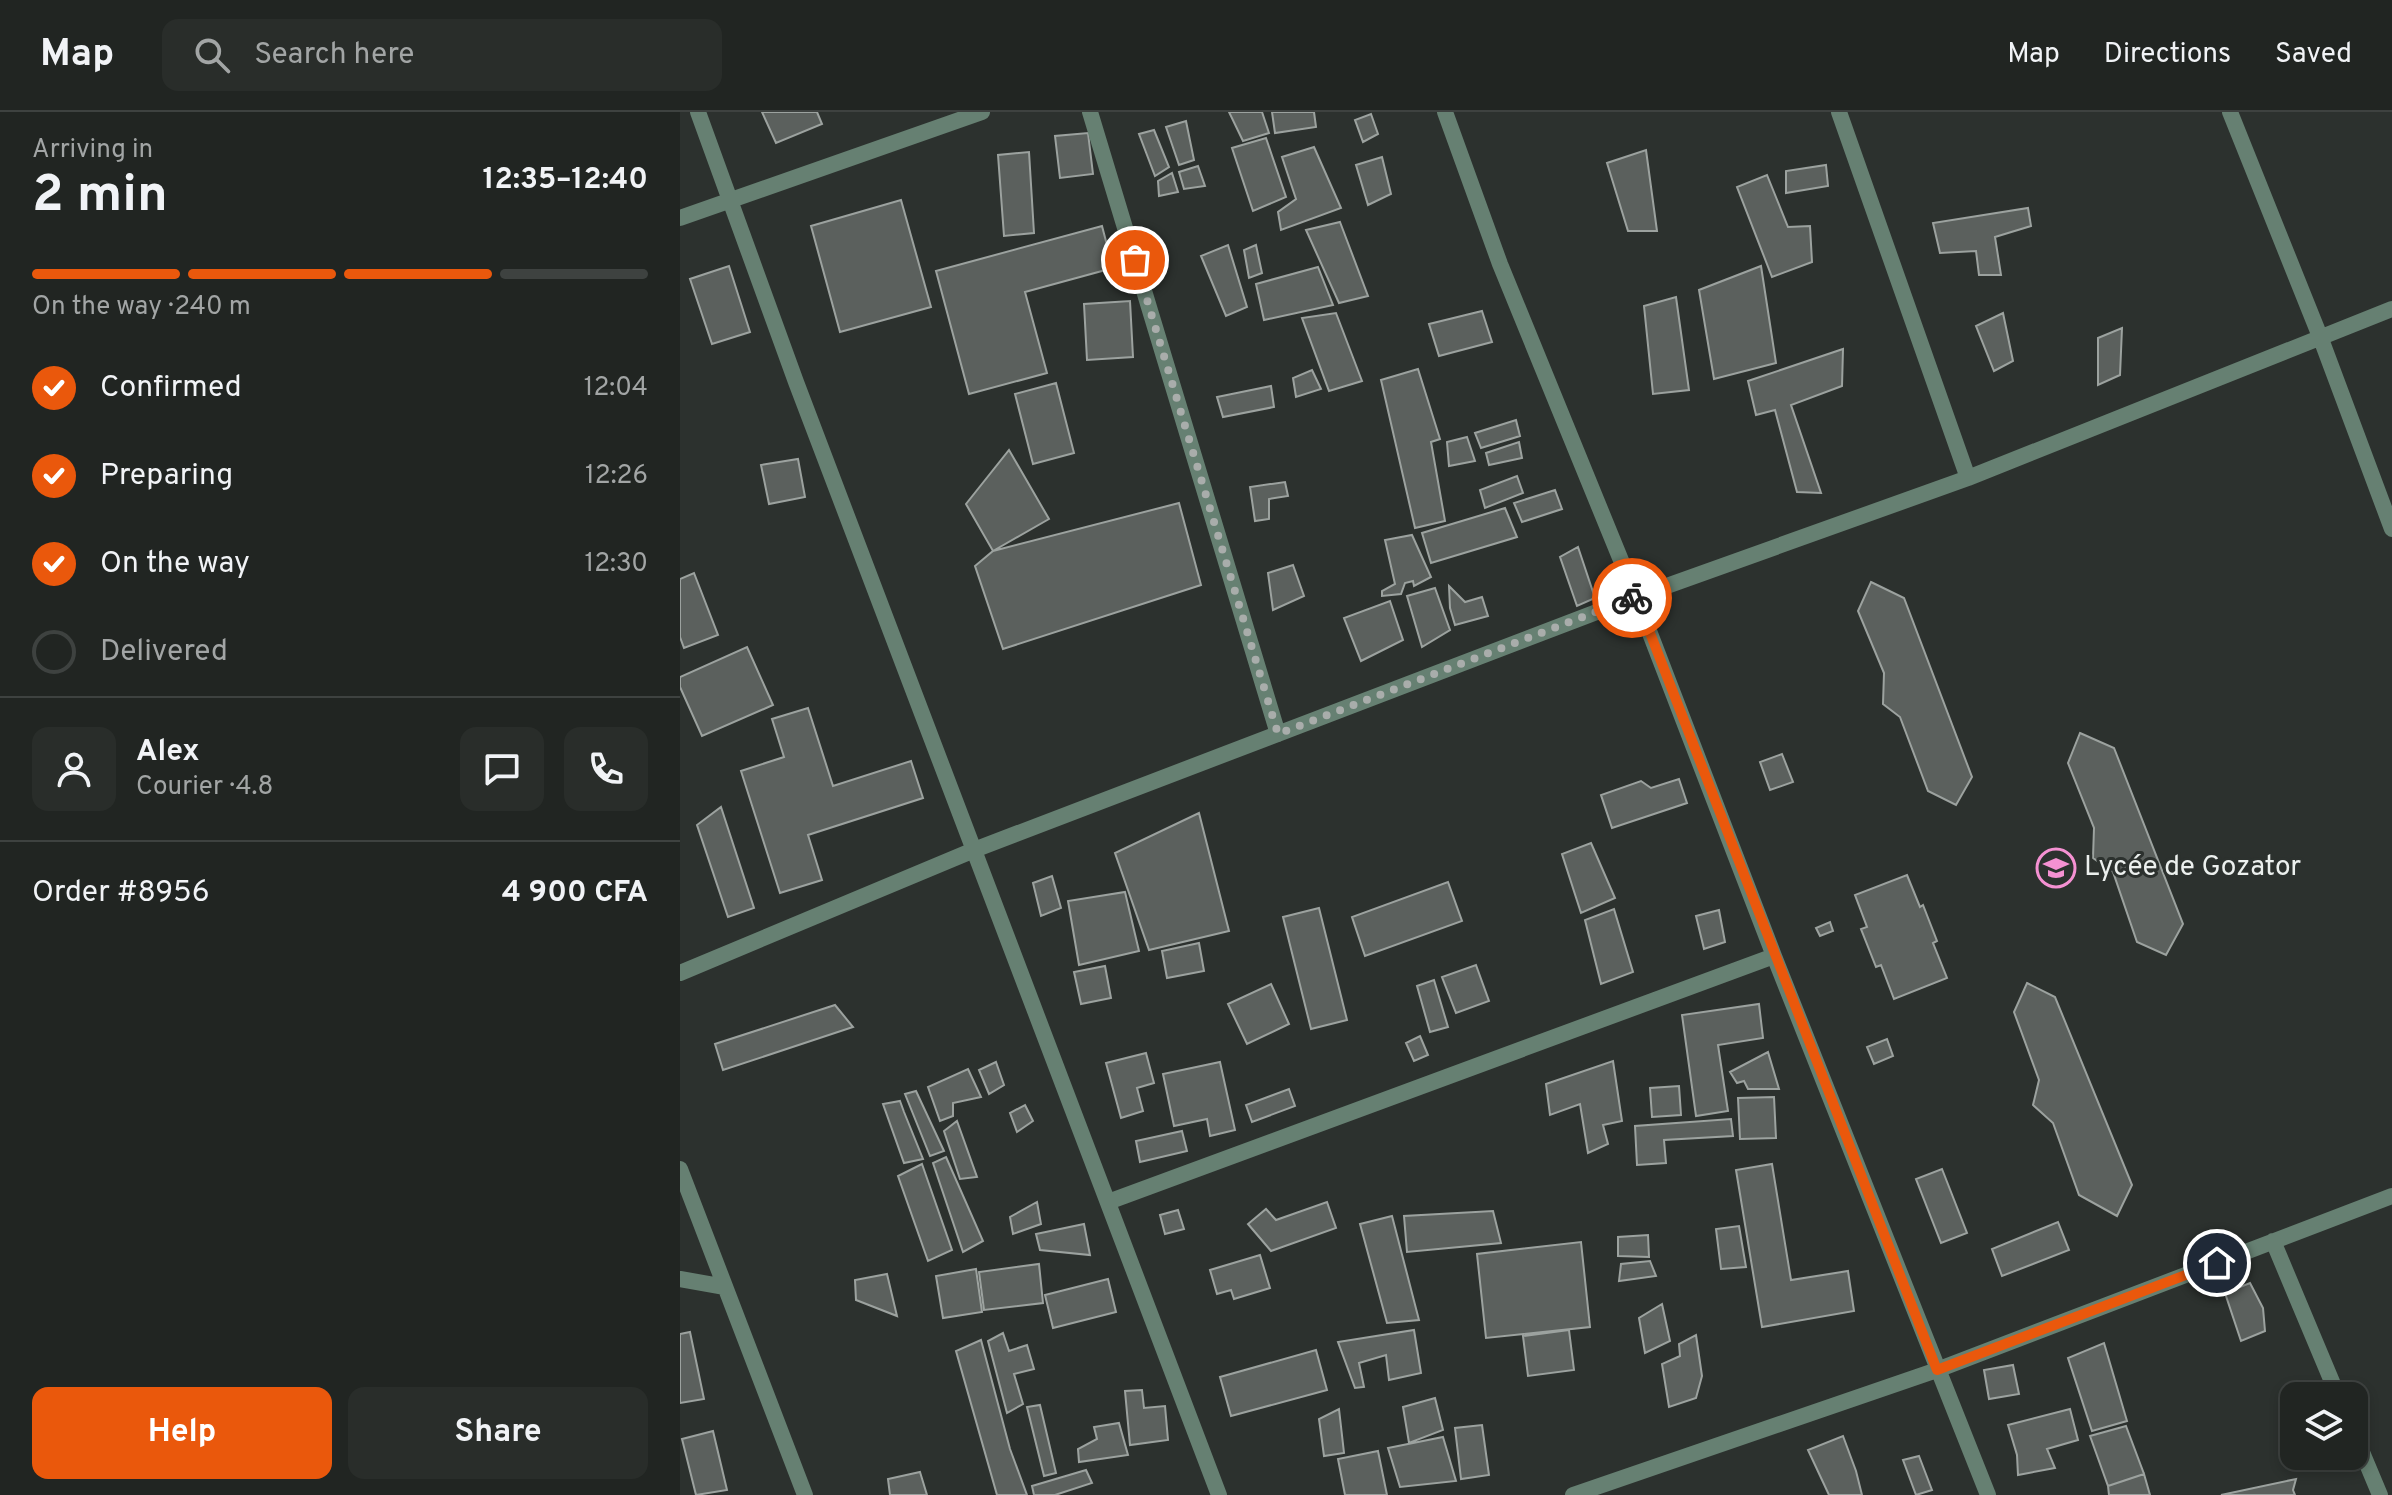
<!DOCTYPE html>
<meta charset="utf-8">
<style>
body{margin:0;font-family:Overpass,sans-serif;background:#292d2a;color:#f1f3f6;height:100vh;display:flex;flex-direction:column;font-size:30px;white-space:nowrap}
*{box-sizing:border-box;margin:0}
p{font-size:26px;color:#a2a5a5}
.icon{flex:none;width:44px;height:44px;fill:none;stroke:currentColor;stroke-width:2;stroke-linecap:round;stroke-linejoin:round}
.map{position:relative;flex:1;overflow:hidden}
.panel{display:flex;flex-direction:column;background:#212522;width:680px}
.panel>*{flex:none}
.buttons{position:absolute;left:1600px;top:1270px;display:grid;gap:16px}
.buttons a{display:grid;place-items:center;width:88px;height:88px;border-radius:16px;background:#212522;box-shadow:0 4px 12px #0003,0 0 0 2px #3e4240;font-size:40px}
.pin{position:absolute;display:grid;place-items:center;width:68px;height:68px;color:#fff;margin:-34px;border:4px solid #fff;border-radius:50%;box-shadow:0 2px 8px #0007}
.courier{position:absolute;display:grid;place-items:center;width:80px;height:80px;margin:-40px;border:6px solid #ea580c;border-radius:50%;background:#fff;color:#222;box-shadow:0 2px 10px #0007}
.headline em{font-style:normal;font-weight:700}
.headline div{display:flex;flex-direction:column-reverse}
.headline{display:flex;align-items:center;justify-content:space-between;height:136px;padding:0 32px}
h1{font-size:52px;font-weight:700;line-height:60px}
.bar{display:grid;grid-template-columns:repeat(4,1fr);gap:12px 8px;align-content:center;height:96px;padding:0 32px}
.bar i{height:10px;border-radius:6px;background:#3e4240}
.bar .selected{background:#ea580c}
.bar p{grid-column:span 4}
.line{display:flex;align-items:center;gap:20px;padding:0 32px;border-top:2px solid #3e4240}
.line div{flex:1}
.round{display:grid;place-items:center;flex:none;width:84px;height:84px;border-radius:16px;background:#292d2a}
ol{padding:0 32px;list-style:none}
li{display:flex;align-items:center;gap:24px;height:88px}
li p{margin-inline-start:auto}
li .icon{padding:8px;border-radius:50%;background:#ea580c;color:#fff;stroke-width:4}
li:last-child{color:#a2a5a5}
li i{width:44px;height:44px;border:4px solid #3e4240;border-radius:50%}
.primary-button{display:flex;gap:16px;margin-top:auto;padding:16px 32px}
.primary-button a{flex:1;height:92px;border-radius:16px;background:#ea580c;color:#fff;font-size:32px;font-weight:700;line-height:92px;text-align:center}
.primary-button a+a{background:#292d2a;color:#f1f3f6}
header{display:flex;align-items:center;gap:48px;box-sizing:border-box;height:112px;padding:0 40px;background:#212522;border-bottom:2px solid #3e4240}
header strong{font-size:38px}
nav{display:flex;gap:44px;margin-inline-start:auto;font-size:28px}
.search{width:560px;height:72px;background:#292d2a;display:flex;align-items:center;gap:20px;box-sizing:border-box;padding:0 28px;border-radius:16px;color:#a2a5a5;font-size:30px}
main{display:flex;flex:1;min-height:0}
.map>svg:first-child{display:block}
.building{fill:#5b605d;stroke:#9ca29f;stroke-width:2}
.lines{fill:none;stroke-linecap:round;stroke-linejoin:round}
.street{stroke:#668072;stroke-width:16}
.done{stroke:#a9adab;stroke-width:8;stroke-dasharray:0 14.4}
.route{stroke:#ea580c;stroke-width:10}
.labels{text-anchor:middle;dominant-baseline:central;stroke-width:6;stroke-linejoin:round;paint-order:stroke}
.poi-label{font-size:28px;fill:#ecf0ee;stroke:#2c312e;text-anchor:start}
</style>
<header>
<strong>Map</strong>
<div class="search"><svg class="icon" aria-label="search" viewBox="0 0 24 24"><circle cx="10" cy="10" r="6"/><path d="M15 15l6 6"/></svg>Search here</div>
<nav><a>Map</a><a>Directions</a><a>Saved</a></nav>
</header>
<main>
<section class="panel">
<div class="headline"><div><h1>2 min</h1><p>Arriving in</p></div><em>12:35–12:40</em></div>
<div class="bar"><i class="selected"></i><i class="selected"></i><i class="selected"></i><i></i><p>On the way · 240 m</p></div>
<ol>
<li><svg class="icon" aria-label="check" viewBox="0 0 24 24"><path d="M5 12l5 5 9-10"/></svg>Confirmed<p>12:04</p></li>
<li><svg class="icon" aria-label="check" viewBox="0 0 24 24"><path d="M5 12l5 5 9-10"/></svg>Preparing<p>12:26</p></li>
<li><svg class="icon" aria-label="check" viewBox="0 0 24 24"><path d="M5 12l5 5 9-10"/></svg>On the way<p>12:30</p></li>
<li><i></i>Delivered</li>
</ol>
<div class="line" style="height:144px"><a class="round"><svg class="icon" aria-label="person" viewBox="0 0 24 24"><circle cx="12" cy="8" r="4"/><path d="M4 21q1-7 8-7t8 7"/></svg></a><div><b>Alex</b><p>Courier · 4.8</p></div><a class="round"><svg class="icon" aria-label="chat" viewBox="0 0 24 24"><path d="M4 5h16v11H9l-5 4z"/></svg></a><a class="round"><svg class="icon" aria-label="phone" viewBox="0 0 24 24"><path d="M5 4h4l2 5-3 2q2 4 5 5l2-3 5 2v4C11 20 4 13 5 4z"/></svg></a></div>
<div class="line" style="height:104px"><div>Order #8956</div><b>4 900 CFA</b></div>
<div class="primary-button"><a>Help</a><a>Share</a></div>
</section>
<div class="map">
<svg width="1712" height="1383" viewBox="0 0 1712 1383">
<rect width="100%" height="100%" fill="#2c312e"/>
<path class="building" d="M82,0H137L142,12L96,31Z
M549,0H582L589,21L563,29Z
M592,0H634L636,15L595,21Z
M691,2L698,22L683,30L675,8Z
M506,9L514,48L499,53L486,15Z
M474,18L489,55L475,64L459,22Z
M408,21L413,62L380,66L375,24Z
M586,26L606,85L573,99L552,36Z
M634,35L661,96L601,118L598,100L616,87L602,45Z
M966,38L977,119H948L927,51Z
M349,40L354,121L324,124L318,43Z
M702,45L711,82L688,93L676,53Z
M1146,53L1148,74L1106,81V59Z
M518,54L525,74L504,77L499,60Z
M492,61L498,80L479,84L478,69Z
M1087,63L1108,115L1130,114L1132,150L1092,165L1057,75Z
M221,88L251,195L160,220L131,114Z
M1348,96L1351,114L1315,125L1321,163H1299L1296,139L1260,141L1253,111Z
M660,110L688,184L659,191L626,118Z
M422,114L433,156L345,180L367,261L289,282L256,159Z
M548,133L567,195L546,204L521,144Z
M576,133L582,161L569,166L564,138Z
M49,154L70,220L32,232L10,167Z
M1081,154L1096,251L1034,267L1019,178Z
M638,155L653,193L584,208L576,172Z
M996,185L1009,278L973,282L964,194Z
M450,189L453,245L407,248L404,192Z
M802,199L812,230L759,244L749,212Z
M656,201L682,269L649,279L622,206Z
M1323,201L1333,249L1314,259L1296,214Z
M1442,216L1440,263L1418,273V226Z
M1163,237L1162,274L1111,293L1141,381L1117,380L1095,298L1076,303L1068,269Z
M738,257L760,327L751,330L765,409L735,416L701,268Z
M632,258L641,277L616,285L613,266Z
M376,271L394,341L353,352L335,282Z
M591,274L594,295L543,305L537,285Z
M836,308L840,324L801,336L795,321Z
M787,325L795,349L769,354L767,330Z
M839,330L842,346L809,353L806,341Z
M329,338L369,407L313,439L286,392Z
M118,347L125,385L89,392L81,353Z
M837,364L843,381L805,396L800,378Z
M605,370L608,384L589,387V407L575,409L570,375Z
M875,378L882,397L842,410L834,391Z
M499,391L521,473L323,537L295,454L313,439Z
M825,396L837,425L751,451L742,421Z
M732,423L751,465L734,474L733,469L725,471L721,482L702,484V479L715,472L705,428Z
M898,435L915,486L897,494L880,445Z
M613,453L624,484L593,498L588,461Z
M14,461L38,523L4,536L0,525V467Z
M1191,470L1224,486L1292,665L1276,693L1248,679L1220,605L1203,592L1204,561L1178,499Z
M769,474L785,490L802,485L808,504L775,513L770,496Z
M755,476L770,518L742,535L727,484Z
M710,489L723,528L681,549L664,506Z
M67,535L93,593L22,624L0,575V565Z
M128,596L153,674L231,649L243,686L128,723L142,768L100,781L61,659L104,645L92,607Z
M1400,621L1434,636L1503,812L1486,843L1457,830L1433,760L1413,746L1414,716L1388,651Z
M1102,642L1113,670L1090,678L1080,650Z
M999,667L1007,691L932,716L921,683L961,669L971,676Z
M41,695L74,796L48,805L17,713Z
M519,701L549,819L469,838L435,741Z
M911,731L935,786L901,801L882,742Z
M1227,763L1240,795L1243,793L1257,829L1253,831L1267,866L1214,887L1201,853L1196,855L1181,817L1187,815L1175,783Z
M372,764L381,796L361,804L353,771Z
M768,770L782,809L685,844L672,805Z
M445,780L459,839L399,853L388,789Z
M639,796L667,908L631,917L603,805Z
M934,797L953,860L921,872L905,808Z
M1039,798L1045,830L1024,837L1016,804Z
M1150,810L1153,819L1140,824L1136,816Z
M519,831L524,859L487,866L482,839Z
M796,853L809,889L776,901L762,865Z
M425,854L431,886L401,892L394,860Z
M754,868L768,915L750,920L737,874Z
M1347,871L1375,885L1452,1073L1437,1104L1399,1083L1373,1011L1353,993L1359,968L1334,900Z
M591,872L609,912L567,932L548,892Z
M1079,892L1083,926L1038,933L1048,999L1016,1004L1002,903Z
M155,893L173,915L43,958L35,932Z
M740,924L748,943L734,949L726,931Z
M1207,927L1213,944L1194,952L1187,935Z
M1088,940L1099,977H1068L1064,969L1057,971L1050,960Z
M466,941L474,971L457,976L463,999L441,1006L426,951Z
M933,949L942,1009L923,1013L928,1032L908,1041L900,992L870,1003L866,972Z
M316,950L324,973L309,982L299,958Z
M540,950L555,1018L530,1024L527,1007L494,1014L483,962Z
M288,957L301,985L273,991V1004L260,1009L248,975Z
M999,974L1001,1003L972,1005L970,976Z
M609,977L615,994L572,1010L566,993Z
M236,979L264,1039L250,1044L225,982Z
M1094,985L1096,1026L1060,1027L1058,986Z
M220,989L224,1000L243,1047L224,1051L203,992Z
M345,993L353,1009L337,1020L330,1001Z
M1051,1007L1053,1024L984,1028L986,1051L957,1053L955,1014Z
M277,1009L297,1065L280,1067L264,1019Z
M502,1019L507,1039L460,1050L456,1029Z
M266,1045L303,1129L283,1140L253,1051Z
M242,1052L272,1138L248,1149L218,1064Z
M1092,1052L1111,1168L1168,1159L1174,1199L1082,1215L1056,1058Z
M1262,1057L1287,1121L1261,1131L1236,1067Z
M357,1090L361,1112L333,1122L330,1105Z
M647,1090L656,1116L591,1139L568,1112L586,1097L596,1108Z
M498,1098L504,1117L485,1122L480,1103Z
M813,1099L821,1131L727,1140L724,1104Z
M712,1104L739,1208L707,1211L680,1112Z
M1378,1110L1389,1138L1322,1164L1312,1137Z
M404,1112L410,1143L360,1138L356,1122Z
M1059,1114L1066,1155L1041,1157L1036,1117Z
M968,1123L969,1145L938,1144V1125Z
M901,1130L910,1215L806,1226L797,1142Z
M580,1143L590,1176L554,1187L551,1178L537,1182L530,1158Z
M970,1149L976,1164L939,1169L941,1152Z
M359,1152L363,1191L304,1198L299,1160Z
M296,1157L302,1200L263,1206L256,1164Z
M207,1162L217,1204L176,1188L175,1168Z
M428,1167L436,1200L373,1216L365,1183Z
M1570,1171L1583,1196L1585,1219L1561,1229L1545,1181Z
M982,1192L990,1229L965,1241L959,1206Z
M734,1218L741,1261L709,1268L706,1243L679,1251L684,1275L675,1276L658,1230Z
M889,1218L894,1258L848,1264L843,1224Z
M10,1220L24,1287L0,1291V1222Z
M323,1221L329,1239L347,1233L354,1257L334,1262L343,1292L327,1301L308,1229Z
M1016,1223L1022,1264L1016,1286L989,1295L982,1252L1000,1244L999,1232Z
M301,1228L330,1337L347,1383H317L276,1239Z
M1424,1231L1447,1309L1412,1319L1388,1246Z
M636,1238L647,1278L551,1304L540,1265Z
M1333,1253L1339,1282L1309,1287L1304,1258Z
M462,1278L464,1296L485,1294L488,1328L450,1333L445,1279Z
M755,1286L763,1318L729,1331L723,1295Z
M360,1293L376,1361L364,1364L347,1295Z
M659,1297L664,1341L644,1344L639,1307Z
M1390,1297L1398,1328L1367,1337L1375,1356L1338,1363L1337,1343L1328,1313Z
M439,1311L448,1343L399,1350L398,1337L417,1327L414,1315Z
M802,1313L809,1363L781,1367L775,1316Z
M1446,1314L1464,1362L1428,1374L1410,1324Z
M33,1319L47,1378L16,1383L2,1327Z
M1163,1324L1176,1359L1182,1383H1149L1128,1338Z
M763,1325L776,1369L720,1375L708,1336Z
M698,1339L707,1383H665L658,1347Z
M1239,1344L1252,1378L1236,1383L1223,1348Z
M406,1358L412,1371L375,1383H354L352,1374Z
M240,1360L247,1383H210L208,1367Z
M1464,1362L1470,1383H1429L1428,1374Z
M1616,1367L1613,1378L1615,1383H1541Z"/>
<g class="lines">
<path class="street" d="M18,0L116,270L539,1383
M410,0L598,622
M765,0L820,152L956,485L1094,844L1308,1383
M1159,0L1288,366
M1550,0L1641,227L1712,417
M0,106L302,0
M0,861L294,738L956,485L1288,366L1712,197
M0,1057L125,1383
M428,1090L1094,844
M1593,1129L1658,1284
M0,1167L45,1175
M1674,1321L1700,1383
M893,1383L1257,1258L1712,1084"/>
</g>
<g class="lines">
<path class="done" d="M455,148L598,622L952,486"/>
<path class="route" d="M952,486L956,485L1257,1258L1537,1151"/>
</g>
<defs>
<g id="school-ring" transform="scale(2)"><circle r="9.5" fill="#2c312e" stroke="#f591d2" stroke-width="1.5"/><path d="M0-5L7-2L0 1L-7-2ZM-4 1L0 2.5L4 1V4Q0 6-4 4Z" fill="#f591d2"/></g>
</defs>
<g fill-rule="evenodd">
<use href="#school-ring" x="1376" y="756"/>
</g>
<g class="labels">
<g class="poi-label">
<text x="1404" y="756">Lycée de Gozator</text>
</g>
</g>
</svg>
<div class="buttons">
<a><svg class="icon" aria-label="layers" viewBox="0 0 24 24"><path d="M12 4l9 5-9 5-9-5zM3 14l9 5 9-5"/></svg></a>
</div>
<div class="pin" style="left:455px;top:148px;background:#ea580c"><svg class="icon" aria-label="bag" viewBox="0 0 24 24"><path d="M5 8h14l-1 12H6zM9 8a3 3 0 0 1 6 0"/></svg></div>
<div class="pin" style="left:1537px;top:1151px;background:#1f2937"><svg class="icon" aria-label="home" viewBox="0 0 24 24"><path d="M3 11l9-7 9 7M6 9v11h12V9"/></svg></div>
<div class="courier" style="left:952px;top:486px"><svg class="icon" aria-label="bike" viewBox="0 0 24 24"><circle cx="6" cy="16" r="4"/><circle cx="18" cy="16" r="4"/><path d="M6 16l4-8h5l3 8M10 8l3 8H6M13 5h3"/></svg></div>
</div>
</main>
